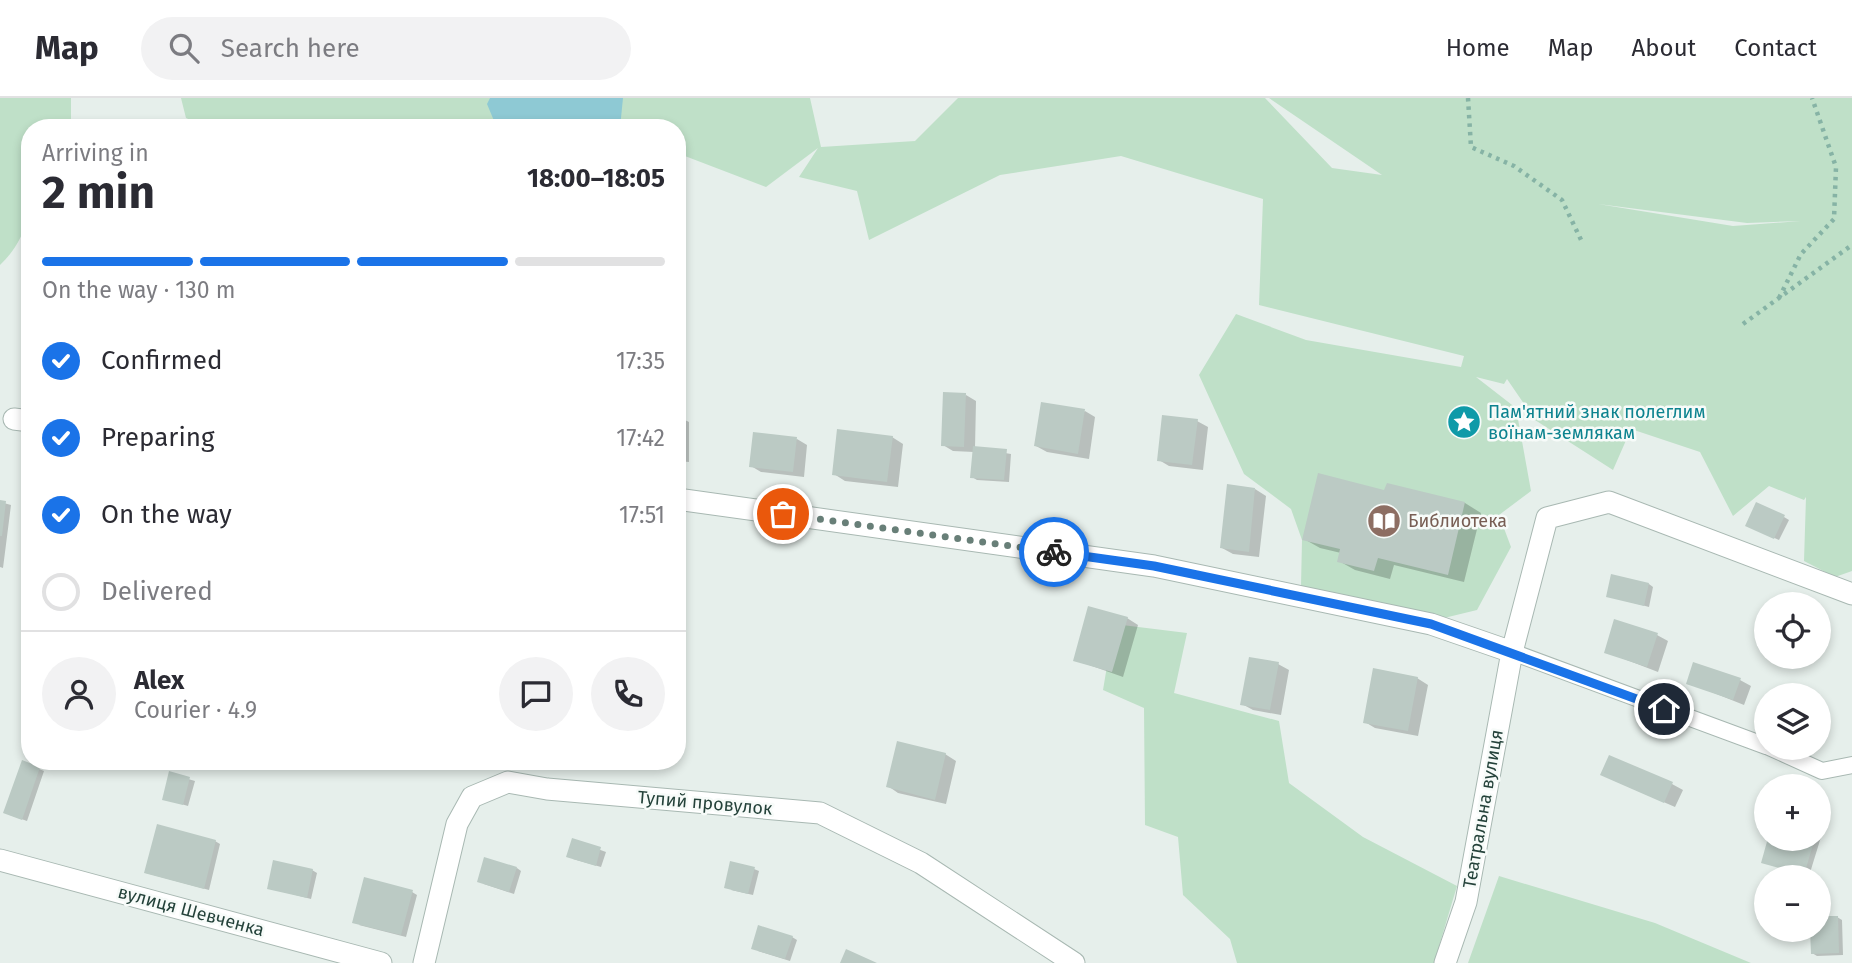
<!DOCTYPE html>
<meta charset="utf-8">
<style>
body{margin:0;font-family:"Fira Sans",sans-serif;background:#f2f2f3;color:#2b2b33;height:100vh;display:flex;flex-direction:column;font-size:26px;white-space:nowrap}
*{box-sizing:border-box;margin:0}
p{font-size:23px;color:#7c7c81}
.icon{flex:none;width:38px;height:38px;fill:none;stroke:currentColor;stroke-width:2;stroke-linecap:round;stroke-linejoin:round}
.map{position:relative;flex:1;overflow:hidden}
.details{position:absolute;left:21px;top:21px;width:665px;height:651px;display:flex;flex-direction:column;background:#fff;border-radius:28px;box-shadow:0 4px 10px #0003}
.details>*{flex:none}
.tools{position:absolute;left:1754px;top:494px;display:grid;gap:14px}
.tools a{display:grid;place-items:center;width:77px;height:77px;border-radius:50%;background:#fff;box-shadow:0 4px 10px #0003;font-size:35px}
.pin{position:absolute;display:grid;place-items:center;width:60px;height:60px;color:#fff;margin:-30px;border:4px solid #fff;border-radius:50%;box-shadow:0 2px 7px #0007}
.courier{position:absolute;display:grid;place-items:center;width:70px;height:70px;margin:-35px;border:5px solid #1a73e8;border-radius:50%;background:#fff;color:#222;box-shadow:0 2px 9px #0007}
.overview em{font-style:normal;font-weight:700}
.overview div{display:flex;flex-direction:column-reverse}
.overview{display:flex;align-items:center;justify-content:space-between;height:119px;padding:0 21px}
h1{font-size:46px;font-weight:700;line-height:52px}
.bar{display:grid;grid-template-columns:repeat(4,1fr);gap:10px 7px;align-content:center;height:84px;padding:0 21px}
.bar i{height:9px;border-radius:5px;background:#e1e1e2}
.bar .on{background:#1a73e8}
.bar p{grid-column:span 4}
.line{display:flex;align-items:center;gap:18px;padding:0 21px;border-top:2px solid #e1e1e2}
.line div{flex:1}
.round{display:grid;place-items:center;flex:none;width:74px;height:74px;border-radius:37px;background:#f2f2f3}
ol{padding:0 21px;list-style:none}
li{display:flex;align-items:center;gap:21px;height:77px}
li p{margin-inline-start:auto}
li .icon{padding:7px;border-radius:50%;background:#1a73e8;color:#fff;stroke-width:4}
li:last-child{color:#7c7c81}
li i{width:38px;height:38px;border:4px solid #e1e1e2;border-radius:50%}
header{display:flex;align-items:center;gap:42px;box-sizing:border-box;height:98px;padding:0 35px;background:#fff;border-bottom:2px solid #e1e1e2}
header strong{font-size:33px}
nav{display:flex;gap:38px;margin-inline-start:auto;font-size:24px}
.search{width:490px;height:63px;background:#f2f2f3;display:flex;align-items:center;gap:18px;box-sizing:border-box;padding:0 24px;border-radius:38px;color:#7c7c81;font-size:26px}
.map>svg:first-child{display:block}
.green{fill:#bfe0c8;fill-rule:evenodd}
.water{fill:#8ec9d4}
.shadow{fill:#0003}
.building{fill:#bbcac4}
.lines{fill:none;stroke-linecap:round;stroke-linejoin:round}
.service-casing{stroke:#a8b8b2;stroke-width:18}
.minor-casing{stroke:#a8b8b2;stroke-width:23}
.path{stroke:#86b3a5;stroke-width:4.5;stroke-dasharray:3.5 5;stroke-linecap:butt}
.service{stroke:#fff;stroke-width:16}
.minor{stroke:#fff;stroke-width:21}
.done{stroke:#687f78;stroke-width:7;stroke-dasharray:0 12.6}
.route{stroke:#1a73e8;stroke-width:9}
.labels{text-anchor:middle;dominant-baseline:central;stroke-width:5;stroke-linejoin:round;paint-order:stroke}
.culture-label{font-size:18px;fill:#0d838f;stroke:#f7fbf9;text-anchor:start}
.education-label{font-size:18px;fill:#785e54;stroke:#f7fbf9;text-anchor:start}
.street-label{font-size:18px;fill:#24423a;stroke:#f7fbf9}
</style>
<header>
<strong>Map</strong>
<div class="search"><svg class="icon" aria-label="search" viewBox="0 0 24 24"><circle cx="10" cy="10" r="6"/><path d="M15 15l6 6"/></svg>Search here</div>
<nav><a>Home</a><a>Map</a><a>About</a><a>Contact</a></nav>
</header>
<div class="map">
<svg width="1852" height="865" viewBox="0 0 1852 865">
<rect width="100%" height="100%" fill="#e6efeb"/>
<path class="green" d="M0,0H71V29L30,30C30,82 41,128 0,167Z
M181,0H810L821,49L915,43L958,0H1265L1332,70L1382,77L1269,0H1852V473L1835,479L1804,463L1806,399L1804,402L1769,388L1733,418L1700,354L1631,331L1613,372L1535,322L1507,281L1504,286L1476,279L1516,310L1531,393L1499,417L1511,449L1477,512L1444,520L1301,488L1302,442L1291,411L1244,376L1199,277L1236,216L1306,242L1461,269L1464,258L1259,207L1263,101L1121,58L1000,77L869,142L857,93L799,79L818,50L766,89L677,55V30H208L186,20ZM1598,106L1747,125L1801,123L1733,128Z
M1114,526L1187,535L1174,595L1279,623L1289,685L1363,739L1457,788L1434,865H1237L1230,841L1183,797L1178,739L1145,727L1144,610L1103,592Z
M1499,778L1655,825L1751,865H1468Z"/>
<path class="water" d="M490,0H623L620,30H497L487,6Z"/>
<path class="shadow" d="M966,297L976,303L975,350L1011,356L1009,384L977,382L972,379L974,354L953,353L943,347Z
M1085,313L1095,319L1089,361L1047,354L1036,348Z
M677,318L689,324V364L677,363Z
M1197,323L1208,329L1203,372L1169,368L1159,362Z
M892,339L903,346L898,389L845,383L834,376Z
M797,341L807,347L804,379L761,374L751,368Z
M1388,387L1465,405L1481,415L1464,484L1394,467L1390,481L1355,472L1339,463L1341,455L1320,450L1304,441L1385,394Z
M1255,391L1266,398L1259,459L1233,456L1222,450Z
M0,404L11,407L3,470L0,469Z
M1784,419L1789,422L1779,442L1752,430Z
M1649,486L1653,489L1649,509L1608,498Z
M1127,520L1138,527L1123,579L1075,562Z
M1657,537L1668,543L1658,574L1606,554Z
M1278,566L1289,572L1281,617L1253,612L1242,606Z
M1417,580L1428,587L1418,638L1375,630L1365,624Z
M1740,582L1751,588L1744,607L1689,585Z
M945,656L956,663L946,706L898,695L888,688Z
M39,671L44,673L27,723L10,717Z
M171,676L195,683L188,708L164,701Z
M1613,682L1672,686L1683,692L1675,709Z
M1818,738L1821,739L1809,778L1768,766L1770,740Z
M573,742L606,754L601,769L573,761Z
M215,743L220,746L209,792L146,775Z
M517,770L521,773L514,796L484,786Z
M754,771L759,773L753,797L731,792Z
M312,772L317,775L311,801L269,790Z
M412,794L417,797L406,839L359,827Z
M1837,819L1842,822L1843,857L1817,858L1812,855L1818,831Z
M792,839L797,842L790,863L758,853Z"/>
<path class="building" d="M943,294L966,295L964,349L941,348Z
M1041,304L1085,311L1078,356L1034,348Z
M1162,317L1198,321L1192,367L1157,363Z
M837,331L893,338L887,384L832,377Z
M753,334L797,339L793,374L749,369Z
M973,348L1007,351L1004,382L970,380Z
M1318,375L1384,392L1387,385L1465,404L1448,477L1378,460L1374,473L1337,464L1340,451L1302,442Z
M1227,386L1255,390L1249,454L1220,450Z
M0,402L6,403L2,438H0Z
M1756,404L1785,417L1774,441L1745,428Z
M1611,476L1649,485L1644,508L1606,499Z
M1088,508L1128,519L1112,574L1073,563Z
M1614,521L1658,535L1647,569L1604,555Z
M1249,559L1279,564L1270,612L1240,607Z
M1693,564L1741,580L1733,602L1686,586Z
M1373,570L1418,579L1408,633L1363,625Z
M897,643L946,655L935,702L886,689Z
M1609,657L1673,684L1664,705L1600,677Z
M22,662L40,669L22,722L3,715Z
M169,673L190,679L183,707L162,702Z
M157,726L216,742L204,791L144,775Z
M572,740L601,749L596,768L566,759Z
M1768,740H1815L1804,777L1761,765Z
M484,759L517,769L509,794L477,784Z
M273,762L313,771L307,800L267,791Z
M730,763L755,769L748,796L724,790Z
M364,779L413,792L401,837L352,825Z
M1818,818H1838L1839,855L1811,856L1810,831H1818Z
M758,827L793,838L785,861L751,851Z
M846,851L877,865H840Z"/>
<g class="lines">
<g class="service-casing">
<path id="service" d="M1512,554L1766,648
M1769,649L1822,673L1852,667"/>
</g>
<g class="minor-casing">
<path id="minor" d="M14,321L30,323
M677,401L1154,468L1431,526L1512,554
M0,762L381,865
M424,865L457,726L472,699L508,684L547,691L820,715L921,765L1074,865
M1445,865L1466,804L1512,554L1547,420L1609,404L1852,496"/>
</g>
<path class="path" d="M1468,0L1471,49L1514,68L1562,102L1583,146
M1779,200L1801,156L1834,121L1836,69L1812,0
M1743,226L1852,147"/>
<use href="#service" class="service"/>
<use href="#minor" class="minor"/>
</g>
<g class="lines">
<path class="done" d="M783,416L1054,454"/>
<path class="route" d="M1054,454L1154,468L1431,526L1664,611"/>
</g>
<defs>
<g id="sight-disc" transform="scale(1.75)"><circle r="9.5" fill="#0f9aa8" stroke="#f7fbf9"/><path d="M0-6L1.8-2.2L6-1.7L2.9 1.2L3.7 5.4L0 3.3L-3.7 5.4L-2.9 1.2L-6-1.7L-1.8-2.2Z" fill="#fff"/></g>
<g id="library-disc" transform="scale(1.75)"><circle r="9.5" fill="#8d6e63" stroke="#f7fbf9"/><path d="M-6-4Q-3-5.5-.7-3.5V5Q-3 3-6 4ZM6-4Q3-5.5 .7-3.5V5Q3 3 6 4Z" fill="#fff"/></g>
</defs>
<g fill-rule="evenodd">
<use href="#sight-disc" x="1464" y="324"/>
<use href="#library-disc" x="1384" y="423"/>
</g>
<g class="labels">
<g class="culture-label">
<text x="1488" y="314">Пам'ятний знак полеглим<tspan x="1488" dy="21">воїнам-землякам</tspan></text>
</g>
<g class="education-label">
<text x="1408" y="423">Библиотека</text>
</g>
<g class="street-label">
<text transform="translate(705 705) rotate(5)">Тупий провулок</text>
<text transform="translate(1483 711) rotate(-80)">Театральна вулиця</text>
<text transform="translate(191 813) rotate(15)">вулиця Шевченка</text>
</g>
</g>
</svg>
<div class="tools">
<a><svg class="icon" aria-label="locate" viewBox="0 0 24 24"><circle cx="12" cy="12" r="6"/><path d="M12 2v4M12 18v4M2 12h4M18 12h4"/></svg></a>
<a><svg class="icon" aria-label="layers" viewBox="0 0 24 24"><path d="M12 4l9 5-9 5-9-5zM3 14l9 5 9-5"/></svg></a>
<a>+</a>
<a>−</a>
</div>
<div class="pin" style="left:783px;top:416px;background:#ea580c"><svg class="icon" aria-label="bag" viewBox="0 0 24 24"><path d="M5 8h14l-1 12H6zM9 8a3 3 0 0 1 6 0"/></svg></div>
<div class="pin" style="left:1664px;top:611px;background:#1f2937"><svg class="icon" aria-label="home" viewBox="0 0 24 24"><path d="M3 11l9-7 9 7M6 9v11h12V9"/></svg></div>
<div class="courier" style="left:1054px;top:454px"><svg class="icon" aria-label="bike" viewBox="0 0 24 24"><circle cx="6" cy="16" r="4"/><circle cx="18" cy="16" r="4"/><path d="M6 16l4-8h5l3 8M10 8l3 8H6M13 5h3"/></svg></div>
<section class="details">
<div class="overview"><div><h1>2 min</h1><p>Arriving in</p></div><em>18:00–18:05</em></div>
<div class="bar"><i class="on"></i><i class="on"></i><i class="on"></i><i></i><p>On the way · 130 m</p></div>
<ol>
<li><svg class="icon" aria-label="check" viewBox="0 0 24 24"><path d="M5 12l5 5 9-10"/></svg>Confirmed<p>17:35</p></li>
<li><svg class="icon" aria-label="check" viewBox="0 0 24 24"><path d="M5 12l5 5 9-10"/></svg>Preparing<p>17:42</p></li>
<li><svg class="icon" aria-label="check" viewBox="0 0 24 24"><path d="M5 12l5 5 9-10"/></svg>On the way<p>17:51</p></li>
<li><i></i>Delivered</li>
</ol>
<div class="line" style="height:126px"><a class="round"><svg class="icon" aria-label="person" viewBox="0 0 24 24"><circle cx="12" cy="8" r="4"/><path d="M4 21q1-7 8-7t8 7"/></svg></a><div><b>Alex</b><p>Courier · 4.9</p></div><a class="round"><svg class="icon" aria-label="chat" viewBox="0 0 24 24"><path d="M4 5h16v11H9l-5 4z"/></svg></a><a class="round"><svg class="icon" aria-label="phone" viewBox="0 0 24 24"><path d="M5 4h4l2 5-3 2q2 4 5 5l2-3 5 2v4C11 20 4 13 5 4z"/></svg></a></div>
</section>
</div>
